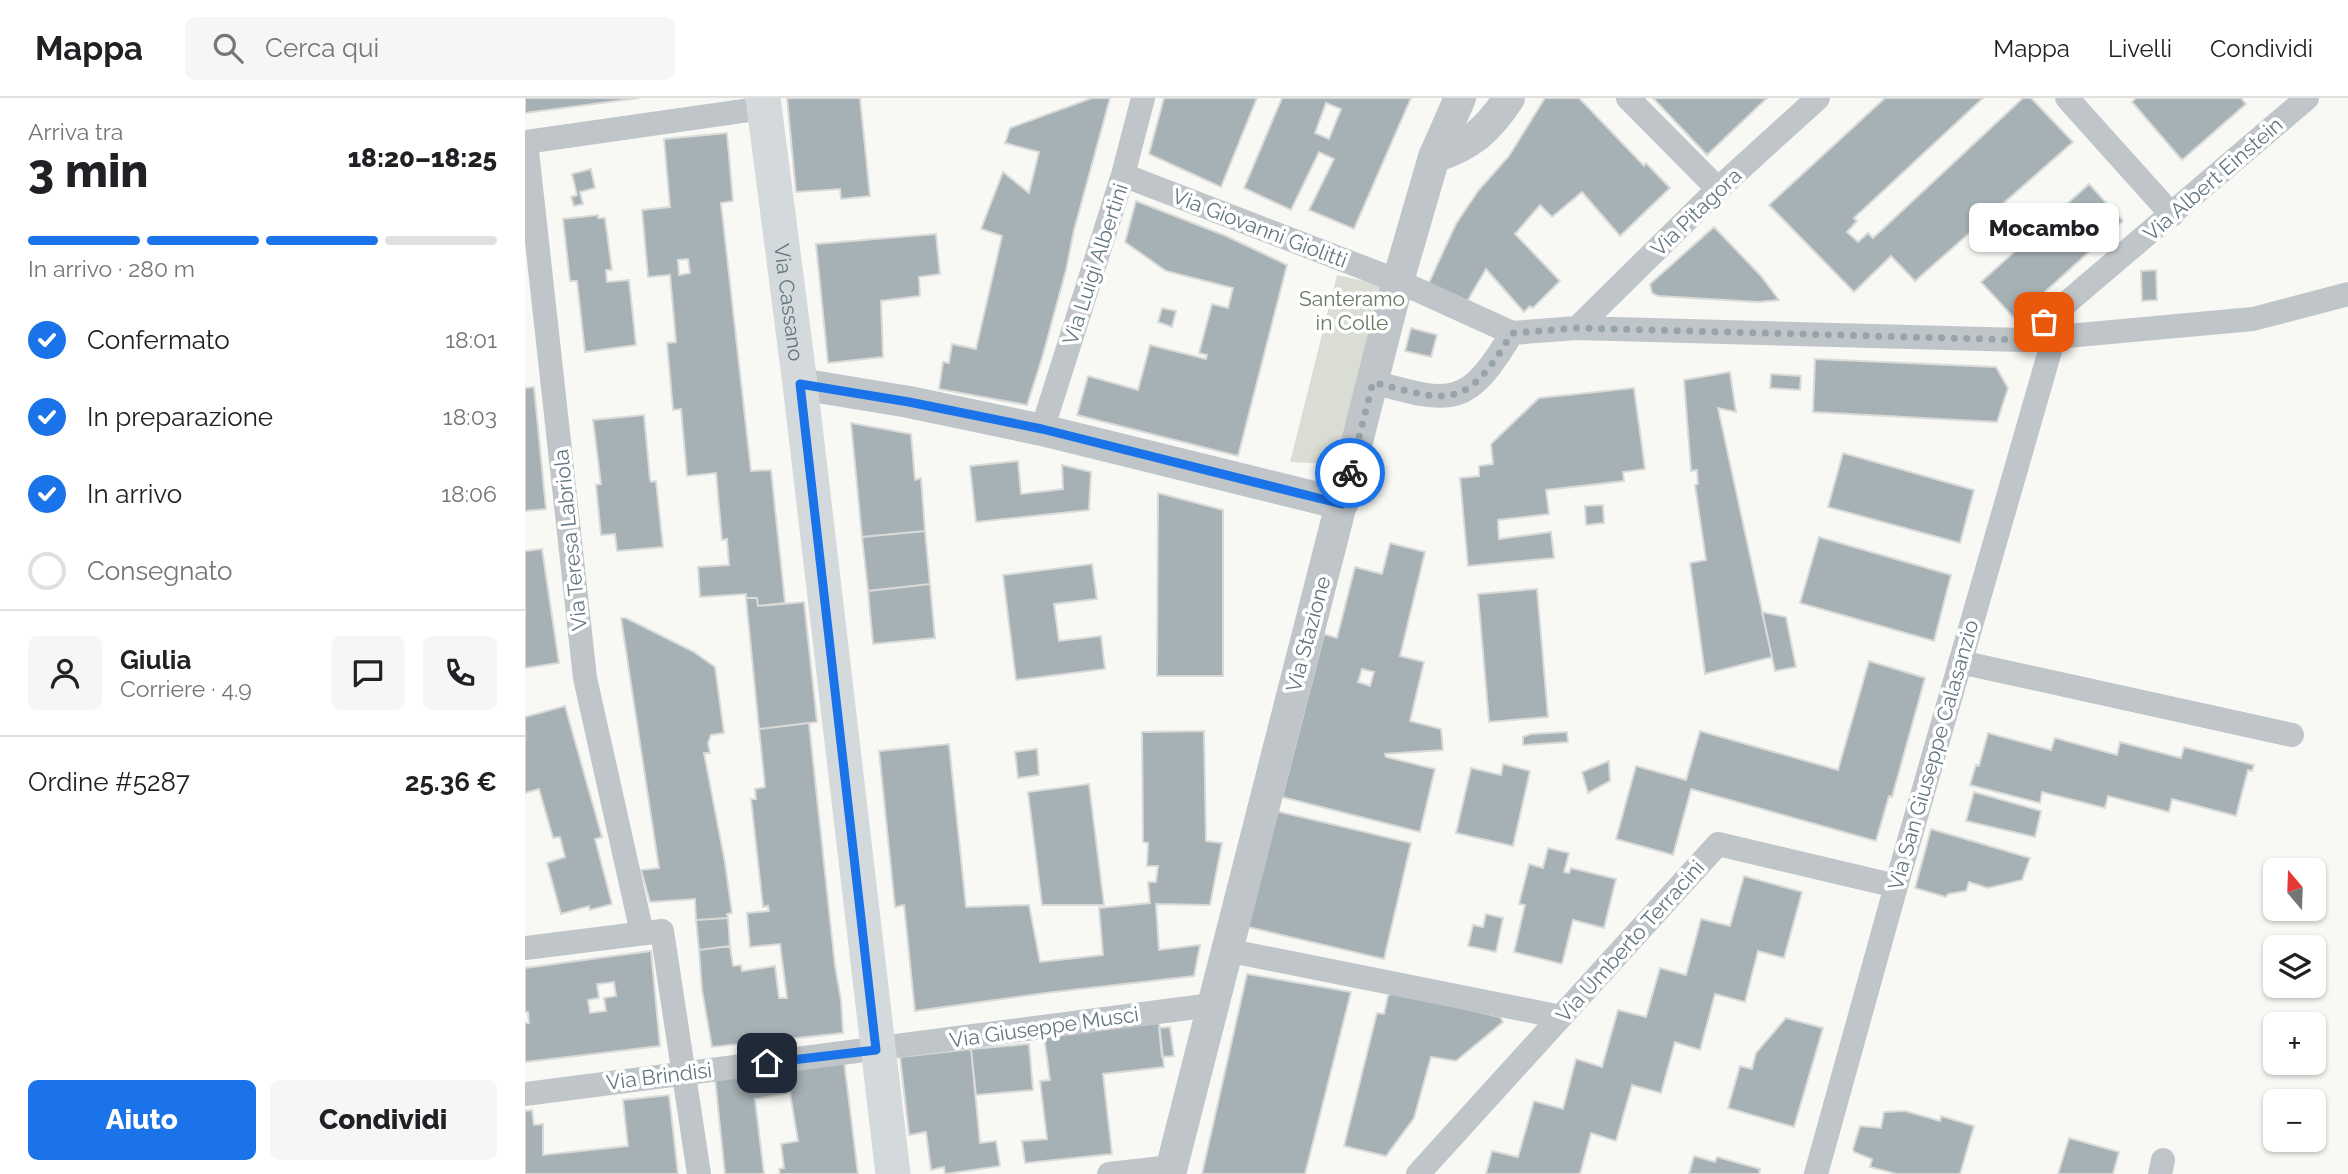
<!DOCTYPE html>
<html lang="it">
<meta charset="utf-8">
<style>
body{margin:0;font-family:Raleway,sans-serif;background:#f6f6f6;color:#202124;height:100vh;display:flex;flex-direction:column;font-size:26px;white-space:nowrap}
*{box-sizing:border-box;margin:0}
p{font-size:23px;color:#757577}
.icon{flex:none;width:38px;height:38px;fill:none;stroke:currentColor;stroke-width:2;stroke-linecap:round;stroke-linejoin:round}
.map{position:relative;flex:1;overflow:hidden}
.panel{display:flex;flex-direction:column;background:#fff;width:525px}
.panel>*{flex:none}
.needle{width:46px;rotate:341deg}
.controls{position:absolute;left:1738px;top:760px;display:grid;gap:14px}
.controls a{display:grid;place-items:center;width:63px;height:63px;border-radius:10px;background:#fff;box-shadow:0 2px 5px #0004;font-size:35px}
.pin{position:absolute;display:grid;place-items:center;width:60px;height:60px;color:#fff;margin:-30px;border-radius:14px;box-shadow:0 4px 10px #0006}
.courier{position:absolute;display:grid;place-items:center;width:70px;height:70px;margin:-35px;border:5px solid #1a73e8;border-radius:50%;background:#fff;color:#222;box-shadow:0 2px 9px #0007}
.bubble{position:absolute;height:49px;border-radius:10px;background:#fff;box-shadow:0 2px 5px #0004;font-size:23px;font-weight:800;line-height:49px;text-align:center}
.headline em{font-style:normal;font-weight:800}
.headline div{display:flex;flex-direction:column-reverse}
.headline{display:flex;align-items:center;justify-content:space-between;height:119px;padding:0 28px}
h1{font-size:46px;font-weight:800;line-height:52px}
.bar{display:grid;grid-template-columns:repeat(4,1fr);gap:10px 7px;align-content:center;height:84px;padding:0 28px}
.bar i{height:9px;border-radius:5px;background:#e0e0e0}
.bar .on{background:#1a73e8}
.bar p{grid-column:span 4}
.line{display:flex;align-items:center;gap:18px;padding:0 28px;border-top:2px solid #e0e0e0}
.line div{flex:1}
.round{display:grid;place-items:center;flex:none;width:74px;height:74px;border-radius:10px;background:#f6f6f6}
ol{padding:0 28px;list-style:none}
li{display:flex;align-items:center;gap:21px;height:77px}
li p{margin-inline-start:auto}
li .icon{padding:7px;border-radius:50%;background:#1a73e8;color:#fff;stroke-width:4}
li:last-child{color:#757577}
li i{width:38px;height:38px;border:4px solid #e0e0e0;border-radius:50%}
.cta{display:flex;gap:14px;margin-top:auto;padding:14px 28px}
.cta a{flex:1;height:80px;border-radius:10px;background:#1a73e8;color:#fff;font-size:28px;font-weight:800;line-height:80px;text-align:center}
.cta a+a{background:#f6f6f6;color:#202124}
header{display:flex;align-items:center;gap:42px;box-sizing:border-box;height:98px;padding:0 35px;background:#fff;border-bottom:2px solid #e0e0e0}
header strong{font-size:33px}
nav{display:flex;gap:38px;margin-inline-start:auto;font-size:24px}
.search{width:490px;height:63px;background:#f6f6f6;display:flex;align-items:center;gap:18px;box-sizing:border-box;padding:0 24px;border-radius:10px;color:#757577;font-size:26px}
main{display:flex;flex:1;min-height:0}
.map>svg:first-child{display:block}
.green{fill:#d9ddd4}
.building{fill:#a6b1b5;stroke:#dadad8;stroke-width:2;fill-rule:evenodd}
.lines{fill:none;stroke-linecap:round;stroke-linejoin:round}
.minor{stroke:#bfc5c8;stroke-width:24}
.tertiary{stroke:#bfc5c8;stroke-width:32}
.secondary{stroke:#d4d9dc;stroke-width:35}
.done{stroke:#97a4aa;stroke-width:7;stroke-dasharray:0 12.6}
.route{stroke:#1a73e8;stroke-width:9}
.labels{text-anchor:middle;dominant-baseline:central;stroke-width:7;stroke-linejoin:round;paint-order:stroke}
.street-label{font-size:21px;fill:#637781;stroke:#fff}
.park-label{font-size:21px;fill:#687962;stroke:#fff}
</style>
<header>
<strong>Mappa</strong>
<div class="search"><svg class="icon" aria-label="search" viewBox="0 0 24 24"><circle cx="10" cy="10" r="6"/><path d="M15 15l6 6"/></svg>Cerca qui</div>
<nav><a>Mappa</a><a>Livelli</a><a>Condividi</a></nav>
</header>
<main>
<section class="panel">
<div class="headline"><div><h1>3 min</h1><p>Arriva tra</p></div><em>18:20–18:25</em></div>
<div class="bar"><i class="on"></i><i class="on"></i><i class="on"></i><i></i><p>In arrivo · 280 m</p></div>
<ol>
<li><svg class="icon" aria-label="check" viewBox="0 0 24 24"><path d="M5 12l5 5 9-10"/></svg>Confermato<p>18:01</p></li>
<li><svg class="icon" aria-label="check" viewBox="0 0 24 24"><path d="M5 12l5 5 9-10"/></svg>In preparazione<p>18:03</p></li>
<li><svg class="icon" aria-label="check" viewBox="0 0 24 24"><path d="M5 12l5 5 9-10"/></svg>In arrivo<p>18:06</p></li>
<li><i></i>Consegnato</li>
</ol>
<div class="line" style="height:126px"><a class="round"><svg class="icon" aria-label="person" viewBox="0 0 24 24"><circle cx="12" cy="8" r="4"/><path d="M4 21q1-7 8-7t8 7"/></svg></a><div><b>Giulia</b><p>Corriere · 4.9</p></div><a class="round"><svg class="icon" aria-label="chat" viewBox="0 0 24 24"><path d="M4 5h16v11H9l-5 4z"/></svg></a><a class="round"><svg class="icon" aria-label="phone" viewBox="0 0 24 24"><path d="M5 4h4l2 5-3 2q2 4 5 5l2-3 5 2v4C11 20 4 13 5 4z"/></svg></a></div>
<div class="line" style="height:91px"><div>Ordine #5287</div><b>25.36 €</b></div>
<div class="cta"><a>Aiuto</a><a>Condividi</a></div>
</section>
<div class="map">
<svg width="1823" height="1076" viewBox="0 0 1823 1076">
<rect width="100%" height="100%" fill="#f8f8f5"/>
<path class="green" d="M812,177L858,187L809,366L765,364Z"/>
<path class="building" d="M0,0H114L0,15Z
M262,0H335L345,98L316,101L315,91L271,94Z
M567,0H585L549,132L541,172L517,260L502,307L414,291L418,264L424,265L427,246L451,251L477,138L456,131L478,74L504,95L514,54L480,45L485,30Z
M639,0H732L696,89L624,56Z
M757,0H886L829,131L784,112L809,61L794,54L766,112L719,90ZM801,5L816,11L804,41L790,35Z
M1020,0H1054L1119,68L1121,65L1145,90L1095,138L1057,94L1027,119L1015,107L990,136L1035,183L1008,210L1005,208L999,214L961,171L940,207L902,189L931,126L953,93L984,58Z
M1128,0H1242L1182,57Z
M1360,0H1458L1329,120L1332,123L1322,134L1333,144L1343,135L1348,140L1498,0H1506L1548,44L1390,183L1366,158L1329,194L1244,107Z
M1611,0H1716L1721,6L1657,62L1607,4Z
M202,35L208,103L196,105L226,373L246,372L260,505L233,508L232,500H221V496L175,499L173,469L204,467L202,441L197,442L191,375L162,378L156,311L148,312L142,245L151,244L145,177L123,179L117,112L145,109L139,41ZM163,161L165,175L154,177L153,162Z
M66,71L70,90L55,94L58,106L49,108L46,99L52,97L47,76Z
M1564,86L1598,123L1490,221L1456,184Z
M611,103L701,138L762,167L713,358L552,317L563,278L613,292L625,247L681,261L682,257L674,255L687,206L703,210L708,190L641,173L600,144Z
M73,117V120H80L87,172H81L82,184L104,182L111,247L60,254L52,183H45L38,121Z
M1189,129L1236,178L1254,202L1234,204L1133,198L1127,195L1125,186Z
M411,136L415,176L394,179L395,198L356,203L358,259L303,265L291,146Z
M1631,172L1632,202L1617,203L1616,173Z
M637,210L651,213L647,229L633,224Z
M886,230L912,237L906,259L880,253Z
M1290,261L1471,269L1483,290L1472,324L1288,314Z
M1205,274L1211,314L1193,310L1247,559L1180,576L1165,465L1181,462L1170,387L1173,386L1172,372L1166,373L1159,282Z
M1246,276L1276,278L1275,292L1245,290Z
M9,289L21,411L0,413V290Z
M1109,290L1120,371L1098,374L1099,383L1021,392L1024,416L973,422L974,441L1026,434L1029,460L943,468L935,380L954,378V368L968,366L966,346L1014,300Z
M119,317L125,381L126,384L131,383L138,449L92,453L90,436L76,437L71,387L76,386L68,322Z
M326,325L386,336L390,382L396,380L400,433L337,439Z
M1318,355L1449,392L1435,445L1303,409Z
M493,363L496,396L538,391L537,367L566,374L564,412L451,424L445,368Z
M633,395L698,412V578H632Z
M1078,407L1079,425L1061,427L1060,408Z
M400,433L405,486L343,493L337,439Z
M1294,439L1426,477L1409,543L1275,505Z
M865,445L900,454L875,558L899,564L885,623L916,631L918,652L860,656L861,659L910,671L895,734L757,699L799,536L812,540L830,469L857,476ZM837,571L849,574L845,588L833,584Z
M17,451L34,565L0,570V453Z
M567,466L572,501L529,506L534,543L576,538L580,571L491,582L478,477Z
M405,486L410,540L348,546L343,493Z
M1012,491L1023,619L964,624L953,496Z
M221,500H232L233,508L279,504L292,624L234,631Z
M1237,514L1261,519L1271,569L1250,573Z
M96,520H101L169,554L190,569L199,635L186,637L183,645L185,655H179L200,765L207,815L202,816L203,820L171,822L170,801L125,804L116,772L134,770Z
M1344,563L1400,580L1367,699L1364,698L1351,743L1166,691L1148,757L1091,741L1111,668L1161,682L1175,633L1313,672Z
M40,608L77,739L70,741L87,806L65,812L64,808L36,816L22,765L40,759L35,739L28,740L14,691L0,695V619Z
M284,625L310,868L316,902L318,935L187,949L177,892L174,852L205,848L208,868L216,867L217,873L250,868L254,900H262L255,846L225,849L222,815L244,813L243,808L238,809L226,701H231L230,691L240,689L234,631Z
M679,633L681,743L697,745L685,807L631,806L634,852L675,847L669,878L520,895L390,913L379,807L370,809L354,653L424,646L441,809L504,807L515,864L578,857L574,810L625,805L623,784H631L633,768H622L623,745L618,744L617,634Z
M1042,634L1043,644L998,647V639L1006,636Z
M1463,635L1526,652L1530,640L1592,657L1595,644L1656,660L1659,649L1729,667L1727,673L1723,672L1711,718L1647,701L1644,714L1583,698L1580,710L1517,694L1515,705L1445,687L1451,667L1454,668Z
M512,651L514,677L493,680L490,654Z
M1084,663L1085,683L1063,695L1057,674Z
M978,666L1005,673L988,748L931,735L946,670L976,677Z
M564,686L579,807H517L503,694Z
M1449,694L1516,713L1510,739L1441,723Z
M751,713L886,745L859,861L723,829Z
M1406,731L1505,760L1497,782L1463,790L1444,784L1441,793L1423,796L1421,799L1390,790Z
M1023,750L1044,755L1039,774L1044,775L1046,770L1091,781L1079,830L1048,822L1037,866L989,854L1000,807L994,806L1004,766L1018,770Z
M1219,778L1277,794L1259,860L1233,853L1220,904L1190,896L1175,952L1150,944L1136,995L1107,987L1091,1043L1066,1035L1055,1076H961L967,1053L993,1059L1009,1003L1038,1011L1051,961L1077,969L1093,912L1121,919L1135,870L1161,877L1176,821L1205,828Z
M961,816L978,820L971,854L943,848L948,827L958,829Z
M203,820L205,848L174,852L171,822Z
M126,853L135,948L0,964V925H4L3,914H0V870ZM89,884L91,898L79,900L81,913L65,915L63,902L74,900L72,886Z
M722,876L826,894L780,1076H677Z
M870,894L975,919L978,924L931,963L906,959L889,1020L861,1058L819,1048L852,915L859,916L863,898Z
M1261,920L1298,930L1269,1029L1203,1010L1215,968L1227,971L1231,955Z
M634,925L639,969L578,976L587,1056L500,1065L497,1043L522,1041L515,983L525,982L519,938Z
M645,929L649,958L637,959L634,930Z
M504,946L508,992L451,997L446,951Z
M446,951L455,1045L471,1043L475,1068L420,1076L419,1069L406,1072L401,1034L384,1037L375,959Z
M319,963L333,1076H255L254,1071L259,1070L256,1046L273,1043L265,995L230,1001L239,1076H200L190,980Z
M144,997L153,1076H0V1013L7,1012L9,1027L18,1026V1057L103,1048L98,1002Z
M1380,1013L1415,1023L1416,1018L1449,1028L1435,1076H1372L1345,1069L1347,1061L1329,1054L1328,1051L1335,1028L1356,1030L1359,1014Z
M1544,1040L1594,1054L1588,1076H1533Z
M1169,1058L1190,1064L1192,1059L1235,1071L1234,1076H1164Z"/>
<g class="lines">
<path class="minor" d="M1103,0L1193,91
M1542,0L1647,117
M0,44L239,10
M1,44L60,580L117,835
M598,77L873,183L987,235L1052,230L1498,242L1728,221L1823,196
M1052,230L1193,91L1293,0
M1498,242L1782,0
M848,284C928,306 942,310 987,235
M517,332L598,77L618,0
M1435,564L1767,637
M0,850L137,833L174,1076
M701,852L1036,919
M0,996L687,907
M584,1076L646,1069
M893,1076L1193,746L1371,788
M1291,1076L1371,788L1529,239
M1635,1076L1638,1062"/>
<path class="tertiary" d="M909,59C946,47 963,32 984,0
M275,286L384,304L517,332L817,406
M645,1076L873,183L909,59L935,0"/>
<path class="secondary" id="s1" d="M238,0L275,286L368,1076"/>
</g>
<g class="lines">
<path class="done" d="M825,375L848,284C928,306 942,310 987,235L1052,230L1497,242L1519,224"/>
<path class="route" d="M242,965L351,952L275,286L384,304L517,331L817,406L825,375"/>
</g>
<g class="labels">
<g class="street-label">
<text transform="translate(1688 81) rotate(-41)">Via Albert Einstein</text>
<text transform="translate(1171 114) rotate(-44)">Via Pitagora</text>
<text transform="translate(735 130) rotate(21)">Via Giovanni Giolitti</text>
<text transform="translate(570 166) rotate(-72)">Via Luigi Albertini</text>
<text stroke="none"><textPath href="#s1" startOffset="206">Via Cassano</textPath></text>
<text transform="translate(45 442) rotate(-96)">Via Teresa Labriola</text>
<text transform="translate(783 536) rotate(-75)">Via Stazione</text>
<text transform="translate(1408 657) rotate(-74)">Via San Giuseppe Calasanzio</text>
<text transform="translate(1105 843) rotate(-48)">Via Umberto Terracini</text>
<text transform="translate(519 929) rotate(-8)">Via Giuseppe Musci</text>
<text transform="translate(134 978) rotate(-7)">Via Brindisi</text>
</g>
<g class="park-label">
<text x="827" y="200">Santeramo<tspan x="827" dy="24">in Colle</tspan></text>
</g>
</g>
</svg>
<div class="controls">
<a><svg class="needle" viewBox="-14 -14 28 28"><path d="M0-13l5 13h-10z" fill="#e53935"/><path d="M0 13l5-13h-10z" fill="#757577"/></svg></a>
<a><svg class="icon" aria-label="layers" viewBox="0 0 24 24"><path d="M12 4l9 5-9 5-9-5zM3 14l9 5 9-5"/></svg></a>
<a>+</a>
<a>−</a>
</div>
<div class="pin" style="left:1519px;top:224px;background:#ea580c"><svg class="icon" aria-label="bag" viewBox="0 0 24 24"><path d="M5 8h14l-1 12H6zM9 8a3 3 0 0 1 6 0"/></svg></div>
<div class="pin" style="left:242px;top:965px;background:#1f2937"><svg class="icon" aria-label="home" viewBox="0 0 24 24"><path d="M3 11l9-7 9 7M6 9v11h12V9"/></svg></div>
<div class="courier" style="left:825px;top:375px"><svg class="icon" aria-label="bike" viewBox="0 0 24 24"><circle cx="6" cy="16" r="4"/><circle cx="18" cy="16" r="4"/><path d="M6 16l4-8h5l3 8M10 8l3 8H6M13 5h3"/></svg></div>
<div class="bubble" style="left:1444px;top:105px;width:150px">Mocambo</div>
</div>
</main>
